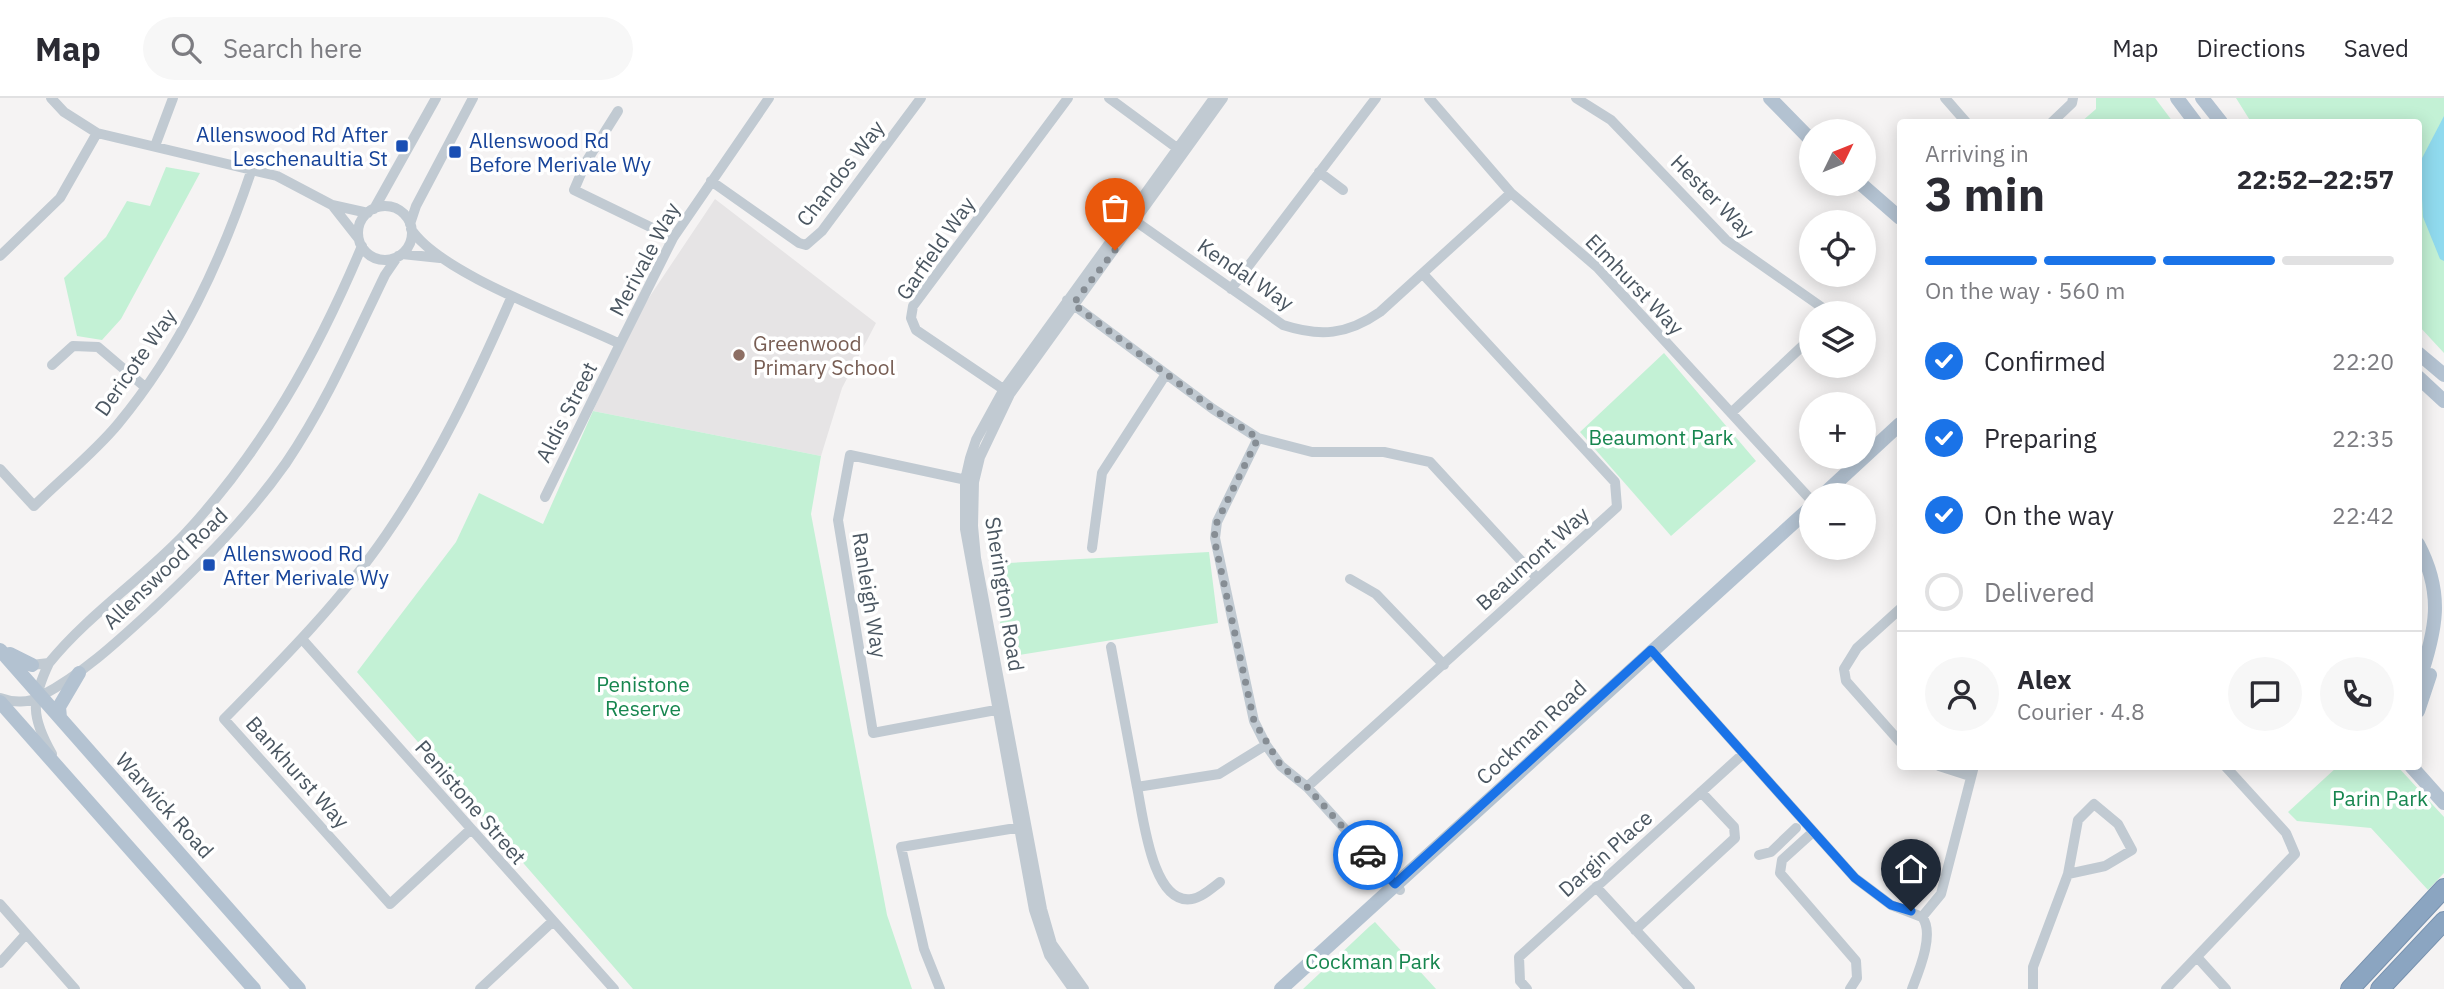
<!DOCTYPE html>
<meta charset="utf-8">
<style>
body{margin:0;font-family:"IBM Plex Sans",sans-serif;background:#f7f7f7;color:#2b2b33;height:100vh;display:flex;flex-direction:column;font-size:26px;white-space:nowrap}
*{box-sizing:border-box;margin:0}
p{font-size:23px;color:#7c7c81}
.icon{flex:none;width:38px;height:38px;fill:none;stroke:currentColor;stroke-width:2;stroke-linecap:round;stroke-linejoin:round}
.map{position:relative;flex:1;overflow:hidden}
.side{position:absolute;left:1897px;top:21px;width:525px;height:651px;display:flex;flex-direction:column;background:#fff;border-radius:7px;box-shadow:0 4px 18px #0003}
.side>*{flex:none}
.needle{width:46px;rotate:47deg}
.controls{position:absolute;left:1799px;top:21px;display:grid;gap:14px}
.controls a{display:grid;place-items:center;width:77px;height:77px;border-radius:50%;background:#fff;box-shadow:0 4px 18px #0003;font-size:35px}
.pin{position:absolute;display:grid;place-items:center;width:60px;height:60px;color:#fff;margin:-72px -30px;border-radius:50% 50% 50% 0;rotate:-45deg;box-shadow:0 0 7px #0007}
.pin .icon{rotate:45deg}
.courier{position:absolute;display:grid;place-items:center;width:70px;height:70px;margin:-35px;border:5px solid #1a73e8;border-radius:50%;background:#fff;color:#222;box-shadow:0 2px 9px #0007}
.head em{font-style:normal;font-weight:800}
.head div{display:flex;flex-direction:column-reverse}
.head{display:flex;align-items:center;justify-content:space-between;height:119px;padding:0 28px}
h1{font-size:46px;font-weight:800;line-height:52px}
.bar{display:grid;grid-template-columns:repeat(4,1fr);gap:10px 7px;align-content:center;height:84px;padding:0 28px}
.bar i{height:9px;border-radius:5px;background:#e1e1e2}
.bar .active{background:#1a73e8}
.bar p{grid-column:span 4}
.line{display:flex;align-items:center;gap:18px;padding:0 28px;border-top:2px solid #e1e1e2}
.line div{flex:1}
.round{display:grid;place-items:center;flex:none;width:74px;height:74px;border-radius:37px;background:#f7f7f7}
ol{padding:0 28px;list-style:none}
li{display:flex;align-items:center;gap:21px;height:77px}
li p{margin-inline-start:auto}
li .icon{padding:7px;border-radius:50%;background:#1a73e8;color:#fff;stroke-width:4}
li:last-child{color:#7c7c81}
li i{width:38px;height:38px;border:4px solid #e1e1e2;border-radius:50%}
header{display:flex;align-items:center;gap:42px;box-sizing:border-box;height:98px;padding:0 35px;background:#fff;border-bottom:2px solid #e1e1e2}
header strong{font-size:33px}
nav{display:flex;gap:38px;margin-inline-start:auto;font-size:24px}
.search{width:490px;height:63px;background:#f7f7f7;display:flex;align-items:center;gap:18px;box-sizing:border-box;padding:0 24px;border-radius:38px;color:#7c7c81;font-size:26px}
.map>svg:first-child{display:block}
.education{fill:#e6e4e5}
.green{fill:#c3f1d5}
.water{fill:#90daee}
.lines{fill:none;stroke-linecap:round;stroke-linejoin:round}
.highway-casing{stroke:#7690ad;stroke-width:20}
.minor{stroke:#c1cad2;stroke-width:10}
.major{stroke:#b3c2d1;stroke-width:14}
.highway{stroke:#8ba5c1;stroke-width:18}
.done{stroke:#868d94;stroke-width:7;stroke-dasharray:0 12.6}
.route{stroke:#1a73e8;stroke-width:9}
.transit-dot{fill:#1a4fb4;stroke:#fff;stroke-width:2.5}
.education-dot{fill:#8d6e63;stroke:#fff;stroke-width:2.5}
.labels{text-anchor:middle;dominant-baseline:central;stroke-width:7;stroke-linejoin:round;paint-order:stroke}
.transit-label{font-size:21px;fill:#164399;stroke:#fff;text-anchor:start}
.street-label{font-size:21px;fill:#4a5661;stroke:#fff}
.education-label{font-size:21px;fill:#785e54;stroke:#fff;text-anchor:start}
.park-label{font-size:21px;fill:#17864f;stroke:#fff}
</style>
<header>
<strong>Map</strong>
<div class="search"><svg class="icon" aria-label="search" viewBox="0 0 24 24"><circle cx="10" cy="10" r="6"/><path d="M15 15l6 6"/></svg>Search here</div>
<nav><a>Map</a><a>Directions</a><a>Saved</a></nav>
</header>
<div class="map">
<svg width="2444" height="891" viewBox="0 0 2444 891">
<rect width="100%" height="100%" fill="#f5f3f3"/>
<path class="education" d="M715,101L876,225L842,290L821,358L593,313L634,222Z"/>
<path class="green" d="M2096,0H2155L2173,24H2081L2096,11Z
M2236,0H2444V255L2419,228L2418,24H2251Z
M166,69L200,75L121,221L102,242L77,238L64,180L106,139L127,103L150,108Z
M1664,255L1756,363L1671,438L1580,334Z
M593,313L821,358L811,416L887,817L912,891H633L357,574L456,444L479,395L543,426Z
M1209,454L1218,525L1006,559L990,466Z
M2337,669H2398L2444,719V775L2428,792L2371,730L2297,723L2288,714Z
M1375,824L1436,891H1303L1370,828Z"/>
<path class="water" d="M2444,18V163L2440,161L2423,119L2420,64Z"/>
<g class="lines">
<g class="highway-casing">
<path id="highway" d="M2350,891L2444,790
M2380,891L2444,823"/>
</g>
<path class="minor" d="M51,0L64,14L97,35L277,78L332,107L368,115
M1109,0L1181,53
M1429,0L1511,95L1598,170L1811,402
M1576,0L1611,22L1726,142L1830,215
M1945,0L1966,24
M618,13L586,64L574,92L673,140
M2052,24L2072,5L2073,0
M155,48L173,0
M1319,74L1343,92
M711,83L799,145L806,147L822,133L921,0
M332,107L358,140
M358 135a27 27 0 1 1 54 0a27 27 0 1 1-54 0Z
M374,111L436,0
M1131,120L1283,227C1320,239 1347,237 1380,214L1511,95
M410,126L416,108L473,0
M411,131C440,176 569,221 620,246L673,140L769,0
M402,156L440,160
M0,158L60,100L97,35
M1231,191L1376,0
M1067,202L1213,311L1258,340L1312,354H1384L1430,364L1537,480
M52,267L73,248L98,249L145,289
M1009,295L916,232L911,220L913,208L1068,0
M1731,315L1811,240
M1258,340L1217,424L1215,440L1254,623L1266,647L1281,668L1307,689L1400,792
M0,371L34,408C61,381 94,355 118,326C181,250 221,163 252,71
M971,383L850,357L838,422L873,635L1001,611
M545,399L620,246
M1092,450L1102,375L1166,276
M1350,481L1376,496L1444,567
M1900,511L1857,550L1844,571L1846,583L1900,644
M302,541L614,891
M1111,549L1137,689L1219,676L1266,647
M1651,552L1855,780L1891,807L1922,819
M49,565C31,603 31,619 52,656
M32,567L49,565C88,517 141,482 184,437C263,352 317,255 362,148
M0,600C13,605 29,605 41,598C84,575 118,543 154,510C202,465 248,419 286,365C326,306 354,241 385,177L398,158
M1939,668L1970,678
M1137,689C1143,717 1152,808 1192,801C1201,800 1212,790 1220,784
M1307,689L1617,409L1615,384L1423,176
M470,732L390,806L224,621C281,563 340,504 386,437C437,363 476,280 512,198
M1813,734L1782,762L1780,775L1856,863L1857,880L1850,891
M1759,757L1771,754L1796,730
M1596,789L1690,891
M0,806L75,891
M1635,832L1735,740L1734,729L1701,694
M2197,859L2226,891
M0,865L26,836
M480,891L552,824
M940,891L924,851L901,749L1022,729
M1073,891L1049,857L1034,812L965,431V382L970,360L976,342L1004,291L1214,0
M1084,891L1052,846L1042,811L976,460L973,428L974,384L980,359L1010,296L1223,0
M1527,891L1520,883L1519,859L1743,656
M1912,891C1919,873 1935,835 1922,819L1941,796L1974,668
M2033,891V869L2068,776L2078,722L2094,706L2118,726L2132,752L2105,768L2068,776
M2166,891L2295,756L2286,735L2225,668"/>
<path class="major" d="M1770,0L1811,42
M2177,0L2195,24
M2202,0L2221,24
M1861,86L1900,120
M2418,255L2444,277
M2418,279L2444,303
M1823,397L1900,326
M2418,446C2444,495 2437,531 2418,586
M0,552L299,891
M10,556L32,567
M0,604L254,891
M2418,613L2430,577
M60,620L59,609L79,575
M2411,668L2444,705
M1281,891L1811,409"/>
<use href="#highway" class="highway"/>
</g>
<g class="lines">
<path class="done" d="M1115,152L1073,206L1213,311L1258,340L1217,424L1214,440L1254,623L1281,668L1307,689L1368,757"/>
<path class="route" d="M1368,757L1395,786L1651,552L1855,780L1891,807L1911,813"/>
</g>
<g class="transit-dot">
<rect x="395" y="41" width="14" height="14" rx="3.5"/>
<rect x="448" y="47" width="14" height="14" rx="3.5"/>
<rect x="202" y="460" width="14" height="14" rx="3.5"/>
</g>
<circle class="education-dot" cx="739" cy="257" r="7"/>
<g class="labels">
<g class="transit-label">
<text x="388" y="36" text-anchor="end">Allenswood Rd After<tspan x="388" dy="24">Leschenaultia St</tspan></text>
<text x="469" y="42">Allenswood Rd<tspan x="469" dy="24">Before Merivale Wy</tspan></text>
<text x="223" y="455">Allenswood Rd<tspan x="223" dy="24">After Merivale Wy</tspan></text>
</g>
<g class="street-label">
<text transform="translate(840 75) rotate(-52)">Chandos Way</text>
<text transform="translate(1713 98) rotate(45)">Hester Way</text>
<text transform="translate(935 150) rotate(-55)">Garfield Way</text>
<text transform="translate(644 161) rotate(-62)">Merivale Way</text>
<text transform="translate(1246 176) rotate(34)">Kendal Way</text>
<text transform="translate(1635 186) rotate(46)">Elmhurst Way</text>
<text transform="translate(135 264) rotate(-55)">Dericote Way</text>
<text transform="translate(566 314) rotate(-63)">Aldis Street</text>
<text transform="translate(1532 460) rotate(-42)">Beaumont Way</text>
<text transform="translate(165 470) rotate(-44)">Allenswood Road</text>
<text transform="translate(1005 496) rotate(81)">Sherington Road</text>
<text transform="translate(870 497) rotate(81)">Ranleigh Way</text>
<text transform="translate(1531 634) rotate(-43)">Cockman Road</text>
<text transform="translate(298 674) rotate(48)">Bankhurst Way</text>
<text transform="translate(471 704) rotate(49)">Penistone Street</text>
<text transform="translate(165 707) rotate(48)">Warwick Road</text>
<text transform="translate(1605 755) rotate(-42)">Dargin Place</text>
</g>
<g class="education-label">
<text x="753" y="245">Greenwood<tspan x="753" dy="24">Primary School</tspan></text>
</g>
<g class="park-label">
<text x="1661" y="339">Beaumont Park</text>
<text x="643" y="586">Penistone<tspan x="643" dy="24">Reserve</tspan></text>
<text x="2380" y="700">Parin Park</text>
<text x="1373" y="863">Cockman Park</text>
</g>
</g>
</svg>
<div class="controls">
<a><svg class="needle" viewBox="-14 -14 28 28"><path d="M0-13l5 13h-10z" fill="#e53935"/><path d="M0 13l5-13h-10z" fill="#7c7c81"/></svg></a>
<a><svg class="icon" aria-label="locate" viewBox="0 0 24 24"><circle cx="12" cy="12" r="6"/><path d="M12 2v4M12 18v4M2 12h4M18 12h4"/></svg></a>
<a><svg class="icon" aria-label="layers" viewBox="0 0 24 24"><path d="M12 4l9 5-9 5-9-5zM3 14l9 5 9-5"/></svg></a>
<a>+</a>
<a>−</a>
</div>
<div class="pin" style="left:1115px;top:152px;background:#ea580c"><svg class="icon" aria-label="bag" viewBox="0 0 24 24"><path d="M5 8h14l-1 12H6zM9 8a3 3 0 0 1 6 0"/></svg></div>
<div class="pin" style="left:1911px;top:813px;background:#1f2937"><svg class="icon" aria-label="home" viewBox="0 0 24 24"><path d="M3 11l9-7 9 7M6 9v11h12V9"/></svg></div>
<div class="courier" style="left:1368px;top:757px"><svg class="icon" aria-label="car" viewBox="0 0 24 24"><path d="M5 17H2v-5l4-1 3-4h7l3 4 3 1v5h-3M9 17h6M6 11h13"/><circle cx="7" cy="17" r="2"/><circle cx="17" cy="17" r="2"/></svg></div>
<section class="side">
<div class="head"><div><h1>3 min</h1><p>Arriving in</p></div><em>22:52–22:57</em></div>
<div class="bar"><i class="active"></i><i class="active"></i><i class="active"></i><i></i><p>On the way · 560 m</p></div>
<ol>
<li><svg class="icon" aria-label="check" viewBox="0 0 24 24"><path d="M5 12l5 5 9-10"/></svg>Confirmed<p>22:20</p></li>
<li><svg class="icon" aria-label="check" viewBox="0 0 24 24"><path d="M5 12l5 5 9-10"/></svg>Preparing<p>22:35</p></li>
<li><svg class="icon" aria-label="check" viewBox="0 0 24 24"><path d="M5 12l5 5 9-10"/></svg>On the way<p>22:42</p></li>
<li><i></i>Delivered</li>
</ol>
<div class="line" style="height:126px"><a class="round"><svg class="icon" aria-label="person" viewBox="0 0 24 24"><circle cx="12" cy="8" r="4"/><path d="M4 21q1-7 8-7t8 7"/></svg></a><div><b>Alex</b><p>Courier · 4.8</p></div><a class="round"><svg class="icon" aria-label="chat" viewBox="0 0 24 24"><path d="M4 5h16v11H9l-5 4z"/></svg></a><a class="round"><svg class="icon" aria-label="phone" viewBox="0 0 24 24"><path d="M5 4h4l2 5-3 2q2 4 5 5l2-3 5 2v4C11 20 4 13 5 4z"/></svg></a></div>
</section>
</div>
